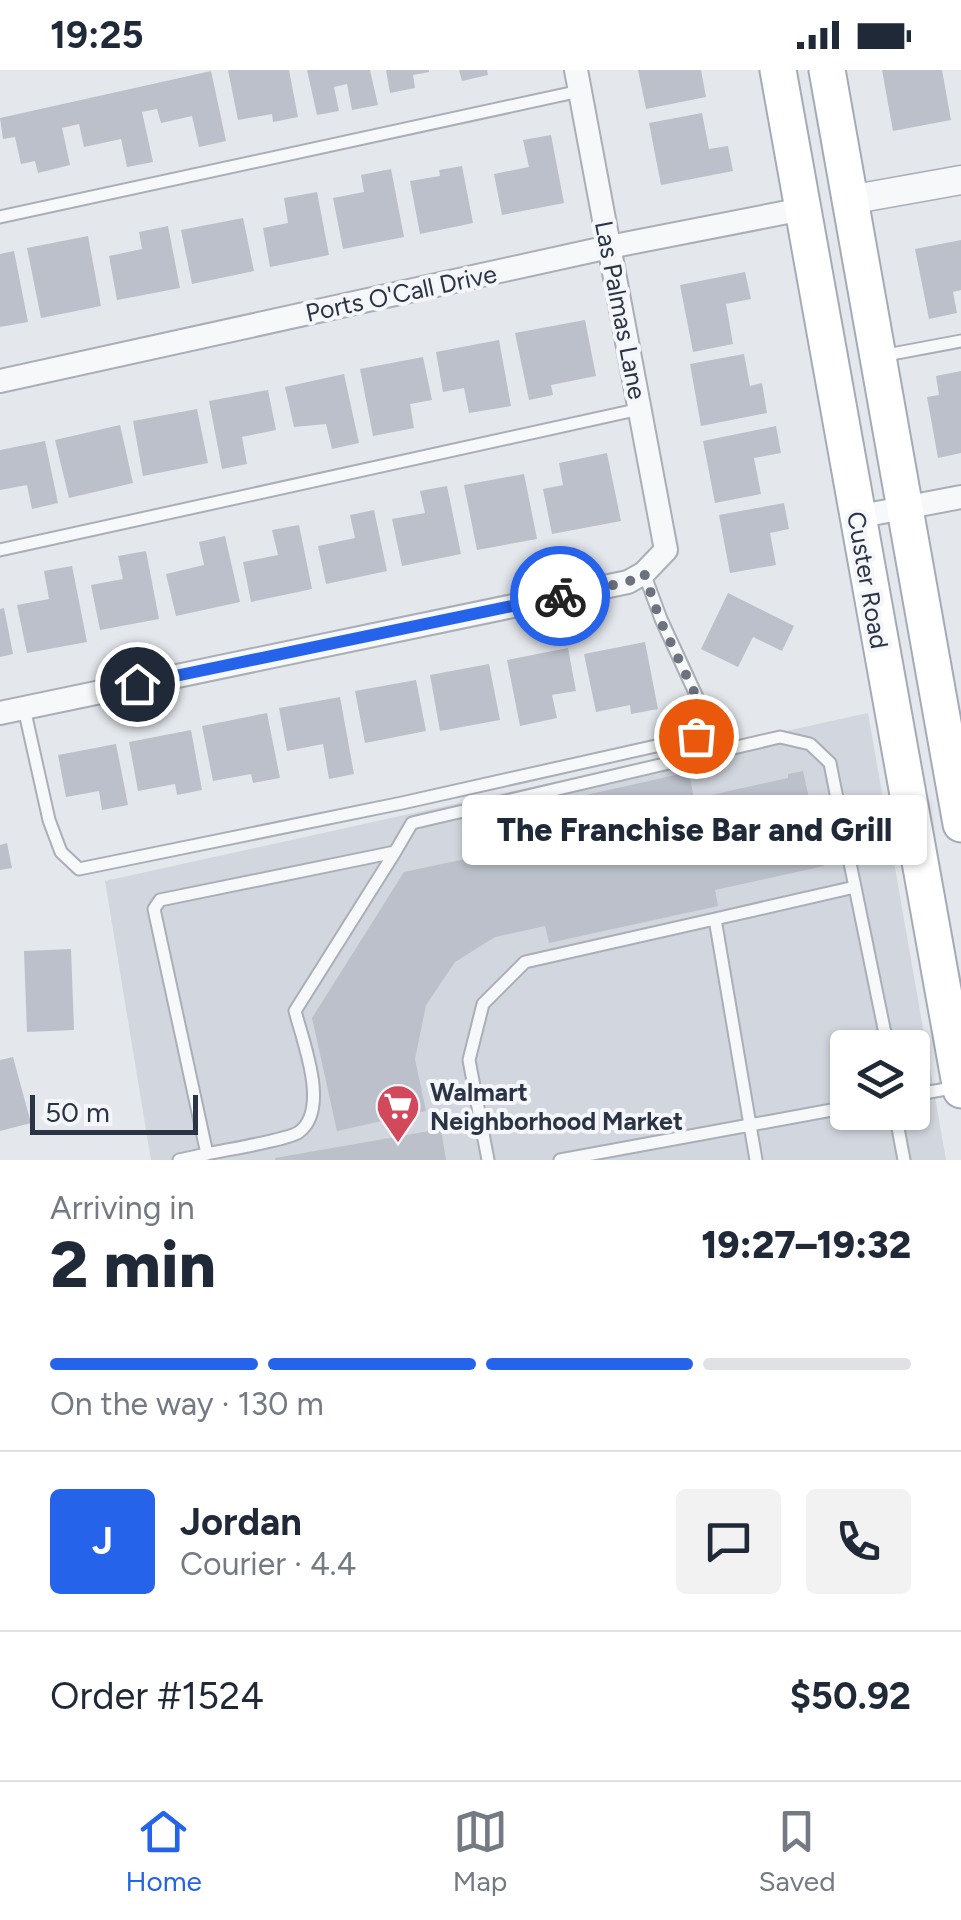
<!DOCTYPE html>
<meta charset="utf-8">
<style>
body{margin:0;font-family:Figtree,sans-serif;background:#f2f2f3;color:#1f2937;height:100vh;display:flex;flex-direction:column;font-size:38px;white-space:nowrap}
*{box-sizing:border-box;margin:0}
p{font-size:32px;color:#747a83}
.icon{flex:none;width:55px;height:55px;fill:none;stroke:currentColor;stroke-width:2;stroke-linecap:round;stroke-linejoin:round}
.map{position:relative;height:1090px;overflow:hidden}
.sheet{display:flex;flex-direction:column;background:#fff;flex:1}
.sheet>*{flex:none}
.tools{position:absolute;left:830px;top:960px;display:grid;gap:20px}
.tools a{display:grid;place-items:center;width:100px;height:100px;border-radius:10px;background:#fff;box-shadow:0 2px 8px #0004;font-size:50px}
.scale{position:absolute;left:30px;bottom:25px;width:168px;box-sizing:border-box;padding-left:10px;border:5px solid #2b3445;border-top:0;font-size:28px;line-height:35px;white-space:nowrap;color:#2b3445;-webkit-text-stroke:8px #f4f6f9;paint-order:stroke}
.pin{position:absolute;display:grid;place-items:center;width:85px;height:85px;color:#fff;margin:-42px;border:5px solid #fff;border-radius:50%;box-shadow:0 2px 10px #0007}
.courier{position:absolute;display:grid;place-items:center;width:100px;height:100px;margin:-50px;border:8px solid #2563eb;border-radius:50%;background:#fff;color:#222;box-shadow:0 2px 12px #0007}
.bubble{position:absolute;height:70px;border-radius:10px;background:#fff;box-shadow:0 2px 8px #0004;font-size:32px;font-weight:800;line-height:70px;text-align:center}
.head em{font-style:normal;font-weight:800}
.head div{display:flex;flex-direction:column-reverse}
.head{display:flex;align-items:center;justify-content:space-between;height:170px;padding:0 50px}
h1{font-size:65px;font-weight:800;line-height:75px}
.bar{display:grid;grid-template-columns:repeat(4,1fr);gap:15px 10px;align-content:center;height:120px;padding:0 50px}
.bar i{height:12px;border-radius:8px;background:#e0e1e3}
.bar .current{background:#2563eb}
.bar p{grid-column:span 4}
.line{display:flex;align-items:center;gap:25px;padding:0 50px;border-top:2px solid #e0e1e3}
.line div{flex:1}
.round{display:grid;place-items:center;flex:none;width:105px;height:105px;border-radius:10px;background:#f2f2f3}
.status{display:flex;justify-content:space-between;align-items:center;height:70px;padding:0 50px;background:#fff;direction:ltr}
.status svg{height:28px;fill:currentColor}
.menu{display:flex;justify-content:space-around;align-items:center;height:140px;border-top:2px solid #e0e1e3;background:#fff;font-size:28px;color:#747a83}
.menu a{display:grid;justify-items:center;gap:5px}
.menu .current{color:#2563eb}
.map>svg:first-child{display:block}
.built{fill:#d2d6de;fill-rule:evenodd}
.building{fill:#bbc0ca}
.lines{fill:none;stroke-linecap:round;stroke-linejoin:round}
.service-casing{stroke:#a9aeb7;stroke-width:15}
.minor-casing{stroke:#a9aeb7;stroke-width:26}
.tertiary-casing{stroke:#a9aeb7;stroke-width:31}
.primary-casing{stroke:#a3abb8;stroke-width:39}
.service{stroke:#f7f8fa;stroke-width:11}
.minor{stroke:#f7f8fa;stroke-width:22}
.tertiary{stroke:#f7f8fa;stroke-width:28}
.primary{stroke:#fff;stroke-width:35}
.done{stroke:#6c737f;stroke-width:10;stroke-dasharray:0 18}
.route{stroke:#2563eb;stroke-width:12}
.labels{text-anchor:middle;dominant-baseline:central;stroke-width:8;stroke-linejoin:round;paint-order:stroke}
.street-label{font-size:25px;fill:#2b3445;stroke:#f4f6f9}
.poi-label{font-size:25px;font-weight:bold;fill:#2b3445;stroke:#f4f6f9;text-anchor:start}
</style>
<div class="status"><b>19:25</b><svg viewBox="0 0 49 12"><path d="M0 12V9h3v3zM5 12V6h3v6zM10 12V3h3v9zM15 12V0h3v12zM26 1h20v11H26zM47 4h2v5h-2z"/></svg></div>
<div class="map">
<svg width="961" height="1090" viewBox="0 0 961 1090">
<rect width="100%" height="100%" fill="#e4e7ec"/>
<path class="built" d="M868,643L946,1090H151L105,811ZM848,978H912V1042H848Z"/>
<path class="building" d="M228,0H289L298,47L273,52L272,44L238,50Z
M307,0H370L378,35L352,40L347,14L334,17L339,41L317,45Z
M386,0H429V2L413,5L415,18L390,23Z
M459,0H487L488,5L462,11Z
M638,0H701L706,27L646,39Z
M882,0H942L951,50L893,61Z
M211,1L226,71L199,77L192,46L161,53L157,39L142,42L153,92L127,97L121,69L84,77L79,54L62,58L70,95L38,103L35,91L21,94L15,67L3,69L0,48Z
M702,43L709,79L728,76L733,101L661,115L649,53Z
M551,65L564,133L502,145L494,104L529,97L523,70Z
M462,96L473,153L420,164L410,111L440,106L439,100Z
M391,99L404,167L343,179L333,128L364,122L361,105Z
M317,122L329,185L270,197L263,158L288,153L284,128Z
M243,148L254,201L192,214L181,160Z
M168,156L180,218L117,230L109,186L142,179L139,162Z
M88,166L101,236L41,248L27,178Z
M961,170V220L953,222L957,243L929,249L915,179Z
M14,181L28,252L0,257V184Z
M745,202L751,229L726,234L733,274L693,282L680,215Z
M585,250L596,306L551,315L553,325L529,330L515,263Z
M499,270L511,336L469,343L464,318L443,322L436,282Z
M744,284L750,316L762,313L767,343L701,356L690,294Z
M423,287L432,330L410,334L414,358L373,366L360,299Z
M961,301V383L938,388L927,327L939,325L936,306Z
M344,304L359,373L332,379L326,354L294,357L285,317Z
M268,320L276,360L242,367L247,394L222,399L209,331Z
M197,339L208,393L143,406L133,351Z
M120,355L133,413L69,428L55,370Z
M776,356L781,383L754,388L761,424L715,433L703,371Z
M45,371L58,433L32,439L27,415L0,420V380Z
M607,383L621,451L552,464L543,419L563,415L559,393Z
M524,404L537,469L477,480L464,415Z
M447,416L461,484L402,496L392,449L425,443L420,421Z
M784,433L789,459L770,463L776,495L730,503L719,445Z
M374,440L387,501L326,514L318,476L355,468L350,445Z
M299,455L312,519L251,532L243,492L278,485L272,460Z
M225,466L240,532L176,546L166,504L204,495L199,472Z
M146,481L159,549L100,560L91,515L123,509L118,486Z
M72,496L87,572L27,583L17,535L49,529L44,501Z
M728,523L794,556L782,581L753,567L738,597L701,579Z
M4,538L13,584L0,587V539Z
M645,572L658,639L631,644L630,635L596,642L584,584Z
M568,578L576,621L552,625L557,648L520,656L507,590Z
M489,594L500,650L440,661L430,605Z
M416,610L426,661L365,673L355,621Z
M340,627L354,704L329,709L323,674L287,681L279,638Z
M267,643L280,708L253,713L251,704L213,711L202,656Z
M191,660L202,720L177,725L175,714L138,721L129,672Z
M116,674L128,735L102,740L99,721L66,727L58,685Z
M803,701L824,796L715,820L718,836L549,873L545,856L495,867L455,892L426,935L415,989L426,1041L337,1061L312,948L404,802L527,776L519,740L689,702L694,729L788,708V704Z
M7,773L12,798L0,800V775Z
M71,879L74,960L27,962L24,881Z
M13,987L31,1053L0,1061V990Z
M441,1059L446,1090H275V1088Z"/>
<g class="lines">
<g class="service-casing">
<path id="service" d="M0,147L580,21
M881,286L961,271
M0,480L640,339
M24,638L49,750L61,782L79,799L402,733L696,667L708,651L661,549L644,503
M855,817L888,978
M912,1025L958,1017
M848,1037L750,1055L715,849L855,817L845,769L908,757
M895,1042L904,1090
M207,1084C224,1080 288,1070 299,1062C330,1039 303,972 295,941L395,782
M179,1090L207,1084L154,839L160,830L395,782L412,753L780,667L810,674L830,693L845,769
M488,1090L469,990L483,934L525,892L715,849
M560,1090L750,1055L756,1090"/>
</g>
<g class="minor-casing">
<path id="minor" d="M0,311L609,177L803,139
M856,447L961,427
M0,643L628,512L644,503L666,480L576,0"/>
</g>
<g class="tertiary-casing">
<path id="tertiary" d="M849,130L961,110"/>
</g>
<g class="primary-casing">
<path id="primary" d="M778,0L961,1020
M827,0L961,754"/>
</g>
<use href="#service" class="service"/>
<use href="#minor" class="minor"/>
<use href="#tertiary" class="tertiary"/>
<use href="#primary" class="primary"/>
</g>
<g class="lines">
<path class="done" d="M560,526L628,512L644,503L660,550L708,651L696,666"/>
<path class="route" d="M137,614L560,526"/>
</g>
<defs>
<g id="supermarket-pin" transform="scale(2.25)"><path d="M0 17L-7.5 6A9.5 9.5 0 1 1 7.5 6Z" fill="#d1495b" stroke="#f4f6f9"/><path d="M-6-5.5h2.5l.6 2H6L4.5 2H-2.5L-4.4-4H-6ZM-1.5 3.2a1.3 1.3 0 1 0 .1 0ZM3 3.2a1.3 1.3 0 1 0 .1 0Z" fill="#fff"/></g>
</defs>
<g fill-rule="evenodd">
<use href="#supermarket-pin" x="398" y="1036"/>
</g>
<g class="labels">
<g class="street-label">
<text transform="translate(401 223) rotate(-12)">Ports O'Call Drive</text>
<text transform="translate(621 240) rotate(79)">Las Palmas Lane</text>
<text transform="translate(868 510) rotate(80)">Custer Road</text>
</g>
<g class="poi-label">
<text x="430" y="1022">Walmart<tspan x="430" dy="29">Neighborhood Market</tspan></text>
</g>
</g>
</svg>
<div class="tools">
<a><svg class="icon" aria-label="layers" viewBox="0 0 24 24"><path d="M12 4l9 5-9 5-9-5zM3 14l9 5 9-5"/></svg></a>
</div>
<div class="scale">50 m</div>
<div class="pin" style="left:696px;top:666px;background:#ea580c"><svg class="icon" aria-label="bag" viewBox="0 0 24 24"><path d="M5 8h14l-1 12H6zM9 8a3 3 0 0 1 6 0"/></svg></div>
<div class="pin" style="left:137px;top:614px;background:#1f2937"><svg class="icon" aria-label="home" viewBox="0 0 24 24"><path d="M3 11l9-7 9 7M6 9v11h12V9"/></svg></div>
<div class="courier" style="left:560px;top:526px"><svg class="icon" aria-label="bike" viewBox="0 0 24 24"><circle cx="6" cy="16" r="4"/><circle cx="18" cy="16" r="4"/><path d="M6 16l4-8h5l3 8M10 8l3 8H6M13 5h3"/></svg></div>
<div class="bubble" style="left:462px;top:725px;width:465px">The Franchise Bar and Grill</div>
</div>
<section class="sheet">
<div class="head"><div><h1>2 min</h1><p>Arriving in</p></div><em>19:27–19:32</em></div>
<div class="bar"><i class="current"></i><i class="current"></i><i class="current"></i><i></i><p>On the way · 130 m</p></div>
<div class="line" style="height:180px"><b class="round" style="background:#2563eb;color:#fff">J</b><div><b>Jordan</b><p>Courier · 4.4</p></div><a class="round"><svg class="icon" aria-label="chat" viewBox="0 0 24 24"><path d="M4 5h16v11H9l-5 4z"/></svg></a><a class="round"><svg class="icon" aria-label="phone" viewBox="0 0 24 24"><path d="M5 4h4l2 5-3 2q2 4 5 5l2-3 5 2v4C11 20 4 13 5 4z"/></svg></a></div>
<div class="line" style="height:130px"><div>Order #1524</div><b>$50.92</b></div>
</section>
<nav class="menu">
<a class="current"><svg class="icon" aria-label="home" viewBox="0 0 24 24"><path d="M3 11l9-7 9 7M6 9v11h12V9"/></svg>Home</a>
<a><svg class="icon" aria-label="map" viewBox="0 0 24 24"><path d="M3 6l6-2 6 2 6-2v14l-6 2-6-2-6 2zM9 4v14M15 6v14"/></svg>Map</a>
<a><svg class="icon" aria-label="saved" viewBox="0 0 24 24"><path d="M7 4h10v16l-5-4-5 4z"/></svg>Saved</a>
</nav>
